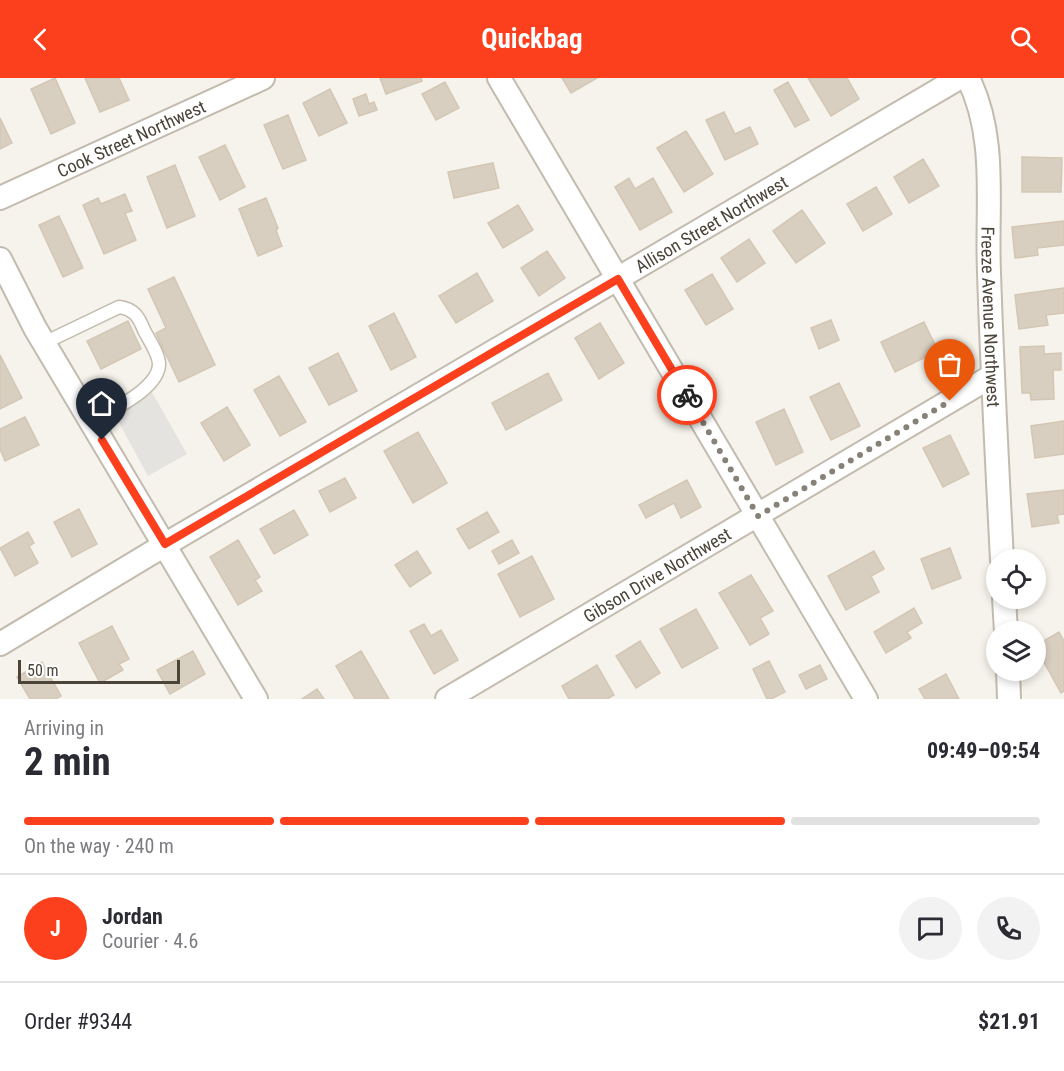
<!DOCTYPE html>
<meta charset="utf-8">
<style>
body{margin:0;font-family:"Roboto Condensed",sans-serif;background:#f2f2f3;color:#2b2b33;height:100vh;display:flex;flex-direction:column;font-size:22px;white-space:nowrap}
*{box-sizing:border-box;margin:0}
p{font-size:20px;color:#7c7c81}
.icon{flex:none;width:33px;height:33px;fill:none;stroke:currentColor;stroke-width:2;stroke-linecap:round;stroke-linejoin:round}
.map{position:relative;height:621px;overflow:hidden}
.side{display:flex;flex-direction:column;background:#fff;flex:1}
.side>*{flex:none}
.tools{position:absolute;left:986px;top:471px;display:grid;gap:12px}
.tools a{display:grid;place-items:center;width:60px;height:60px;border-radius:50%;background:#fff;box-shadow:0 3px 9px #0003;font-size:30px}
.scale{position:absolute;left:18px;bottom:15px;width:162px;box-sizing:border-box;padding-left:6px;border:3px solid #4b4439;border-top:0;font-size:16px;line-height:21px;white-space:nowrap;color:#4b4439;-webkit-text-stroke:4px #fff;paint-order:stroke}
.pin{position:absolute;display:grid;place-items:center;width:51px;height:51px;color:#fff;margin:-62px -26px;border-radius:50% 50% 50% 0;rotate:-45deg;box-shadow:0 0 6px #0007}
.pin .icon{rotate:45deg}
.courier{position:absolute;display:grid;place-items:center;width:60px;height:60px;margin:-30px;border:4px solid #fc3f1d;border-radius:50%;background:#fff;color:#222;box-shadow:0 2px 8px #0007}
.summary em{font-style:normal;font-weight:700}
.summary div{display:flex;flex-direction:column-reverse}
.summary{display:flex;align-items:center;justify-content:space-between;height:102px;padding:0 24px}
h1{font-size:39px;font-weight:700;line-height:45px}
.bar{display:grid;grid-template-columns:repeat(4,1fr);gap:9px 6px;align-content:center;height:72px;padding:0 24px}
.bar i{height:8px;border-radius:4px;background:#e1e1e2}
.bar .current{background:#fc3f1d}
.bar p{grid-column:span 4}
.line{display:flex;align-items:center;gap:15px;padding:0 24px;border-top:2px solid #e1e1e2}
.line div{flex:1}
.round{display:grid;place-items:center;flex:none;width:63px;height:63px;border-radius:32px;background:#f2f2f3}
header{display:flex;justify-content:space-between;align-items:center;height:78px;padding:0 24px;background:#fc3f1d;color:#fff;font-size:27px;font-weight:700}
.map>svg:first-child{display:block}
.parking{fill:#e5e3e0}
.building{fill:#d8cfc1;stroke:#d3c7b4;stroke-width:1.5}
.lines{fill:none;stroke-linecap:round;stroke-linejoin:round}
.service-casing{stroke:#c2bbae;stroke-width:15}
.minor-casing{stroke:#c2bbae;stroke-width:26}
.service{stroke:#fff;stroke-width:12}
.minor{stroke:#fff;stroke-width:22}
.done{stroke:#878178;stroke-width:6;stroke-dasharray:0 10.8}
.route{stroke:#fc3f1d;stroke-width:8}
.labels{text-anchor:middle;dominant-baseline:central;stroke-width:6;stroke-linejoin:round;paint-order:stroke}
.street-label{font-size:18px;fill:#4b4439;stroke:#fff}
</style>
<header><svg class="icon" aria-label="back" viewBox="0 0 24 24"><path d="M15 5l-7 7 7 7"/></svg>Quickbag<svg class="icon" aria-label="search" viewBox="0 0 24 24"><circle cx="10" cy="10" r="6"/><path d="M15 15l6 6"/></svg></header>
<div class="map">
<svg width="1064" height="621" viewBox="0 0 1064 621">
<rect width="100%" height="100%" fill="#f6f3ec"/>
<path class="parking" d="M149,309L187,376L148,398L112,332Z"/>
<path class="building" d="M55,0L75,45L51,56L31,11Z
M85,0H119L129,22L100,34Z
M380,0H421L422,3L386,16Z
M562,0H597L571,15Z
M808,0H847L859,21L831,38Z
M445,4L459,30L436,42L422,16Z
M788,4L809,42L795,49L774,12Z
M330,11L347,45L319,58L303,25Z
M366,16L369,26L374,24L377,32L359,38L353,21Z
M724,34L735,56L750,49L758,66L725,82L706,42Z
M288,37L306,82L283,91L264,47Z
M0,40L12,65L0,71Z
M686,53L713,96L684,114L657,70Z
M225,67L245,109L220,122L199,79Z
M1022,79L1062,80L1061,114H1022Z
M923,81L939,108L909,125L894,99Z
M493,85L499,110L454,120L448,94Z
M175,87L195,138L167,150L147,99Z
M629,100L635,111L653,100L672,134L640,152L615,109Z
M876,109L892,136L863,153L847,126Z
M125,116L132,133L125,135L136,162L104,176L83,127L98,120L101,126Z
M266,120L278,150L276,152L282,168L258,178L239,131Z
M518,127L533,152L503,170L488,145Z
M802,132L825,165L796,185L773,153Z
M59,138L83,190L63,199L39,147Z
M1064,143V167L1037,170L1038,177L1015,180L1012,149Z
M749,161L765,185L737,204L721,180Z
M547,173L565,200L539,218L521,190Z
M477,195L493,223L456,245L439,218Z
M712,196L733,231L706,247L685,212Z
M174,199L215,287L179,304L156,255L166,250L148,211Z
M1064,210V235L1046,237L1048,247L1019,251L1015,217Z
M394,235L416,279L391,292L369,248Z
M831,242L839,262L819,271L811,250Z
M128,243L141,271L101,291L87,263Z
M924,244L938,273L895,294L881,264Z
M600,245L624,285L599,301L575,260Z
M1044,268V276L1061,275V292H1053L1054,321L1031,322L1030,315H1022L1020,269Z
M338,275L357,313L329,327L309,290Z
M0,277L22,320L0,331Z
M548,295L562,322L506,352L492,325Z
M279,298L306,344L280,358L254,312Z
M839,305L860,348L831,362L810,319Z
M227,329L250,367L224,383L201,345Z
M784,331L803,374L776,387L756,344Z
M25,339L39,367L5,383L0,371V351Z
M1064,343V376L1035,380L1031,348Z
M418,354L447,405L413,425L384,373Z
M950,357L969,396L943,409L923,370Z
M345,400L356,420L330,434L319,413Z
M687,402L701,429L681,440L674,425L646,440L639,427Z
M1064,412V436L1057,437L1059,445L1032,449L1027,416Z
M79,431L97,466L72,479L54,444Z
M294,432L308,457L274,476L260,451Z
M487,434L499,454L469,471L457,451Z
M28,454L34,465L29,468L38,485L15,498L0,470Z
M238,462L260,499L255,502L262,513L238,527L210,479Z
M512,462L519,475L499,486L492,473Z
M950,470L961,500L932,511L921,481Z
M417,473L431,495L410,509L395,487Z
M874,473L884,491L871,498L879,514L846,532L828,498Z
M532,478L554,521L520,539L498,496Z
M751,497L773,533L760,540L769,556L750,567L719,515Z
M914,530L922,545L907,554L911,560L886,575L874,554Z
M696,531L718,570L682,590L660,551Z
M424,546L431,558L441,552L458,582L434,596L410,553Z
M112,548L129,581L119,586L123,592L100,605L79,565Z
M1059,554L1064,563V613L1061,615L1035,568Z
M640,563L660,595L636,610L616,578Z
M193,573L205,596L170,616L157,592Z
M361,573L389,621H355L336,588Z
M769,583L785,614L771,621H767L753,591Z
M42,584L61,618L55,621H30L17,599Z
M597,587L614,617L607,621H569L562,608Z
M820,587L827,601L806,611L799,597Z
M946,596L959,621H925L919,611Z
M317,611L324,621H302Z"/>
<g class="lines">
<g class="service-casing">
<path id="service" d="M44,265L119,229C135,231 139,240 144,252C149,262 159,276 159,286C159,311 111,332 92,344"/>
</g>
<g class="minor-casing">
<g id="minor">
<path d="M499,0L866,621"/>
<path id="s1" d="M968,0C998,60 986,129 989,194C992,290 997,386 1002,482"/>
<path id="s2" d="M0,120L263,0"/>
<path d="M0,181L35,250L256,621"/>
<path d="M1004,520L1006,554"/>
<path id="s3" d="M0,566L178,459L959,0"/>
<path d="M1008,592L1009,621"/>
<path id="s4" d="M447,621L992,298"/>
</g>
</g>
<use href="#service" class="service"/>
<use href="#minor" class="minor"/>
</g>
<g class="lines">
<path class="done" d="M687,317L758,438L950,323"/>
<path class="route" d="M102,362L165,466L618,201L687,317"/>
</g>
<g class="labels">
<g class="street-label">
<text stroke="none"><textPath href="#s2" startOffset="144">Cook Street Northwest</textPath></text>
<text stroke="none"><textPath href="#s3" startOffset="826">Allison Street Northwest</textPath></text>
<text stroke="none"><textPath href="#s1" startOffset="242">Freeze Avenue Northwest</textPath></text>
<text stroke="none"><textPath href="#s4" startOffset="244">Gibson Drive Northwest</textPath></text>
</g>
</g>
</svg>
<div class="tools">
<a><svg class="icon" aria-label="locate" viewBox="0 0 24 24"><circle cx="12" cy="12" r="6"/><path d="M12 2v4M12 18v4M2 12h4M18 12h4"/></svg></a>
<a><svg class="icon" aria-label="layers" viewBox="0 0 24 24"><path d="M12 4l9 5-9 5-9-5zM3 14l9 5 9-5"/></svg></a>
</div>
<div class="scale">50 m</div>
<div class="pin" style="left:950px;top:323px;background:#ea580c"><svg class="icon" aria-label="bag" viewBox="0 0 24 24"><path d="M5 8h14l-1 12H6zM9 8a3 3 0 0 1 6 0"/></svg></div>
<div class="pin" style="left:102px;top:362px;background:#1f2937"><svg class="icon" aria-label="home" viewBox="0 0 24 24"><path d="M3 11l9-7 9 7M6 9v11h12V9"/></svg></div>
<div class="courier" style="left:687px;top:317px"><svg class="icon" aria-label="bike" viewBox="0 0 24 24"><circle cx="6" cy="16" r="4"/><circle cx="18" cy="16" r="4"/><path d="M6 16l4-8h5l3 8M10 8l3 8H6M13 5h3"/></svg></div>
</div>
<section class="side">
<div class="summary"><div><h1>2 min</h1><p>Arriving in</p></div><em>09:49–09:54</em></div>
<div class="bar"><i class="current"></i><i class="current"></i><i class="current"></i><i></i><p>On the way · 240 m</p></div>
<div class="line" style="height:108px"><b class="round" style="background:#fc3f1d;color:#fff">J</b><div><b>Jordan</b><p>Courier · 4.6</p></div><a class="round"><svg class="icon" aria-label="chat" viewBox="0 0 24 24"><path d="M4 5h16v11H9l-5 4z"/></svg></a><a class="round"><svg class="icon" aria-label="phone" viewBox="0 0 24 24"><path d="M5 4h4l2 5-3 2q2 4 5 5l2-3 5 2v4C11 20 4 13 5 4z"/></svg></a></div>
<div class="line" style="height:78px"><div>Order #9344</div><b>$21.91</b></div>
</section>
